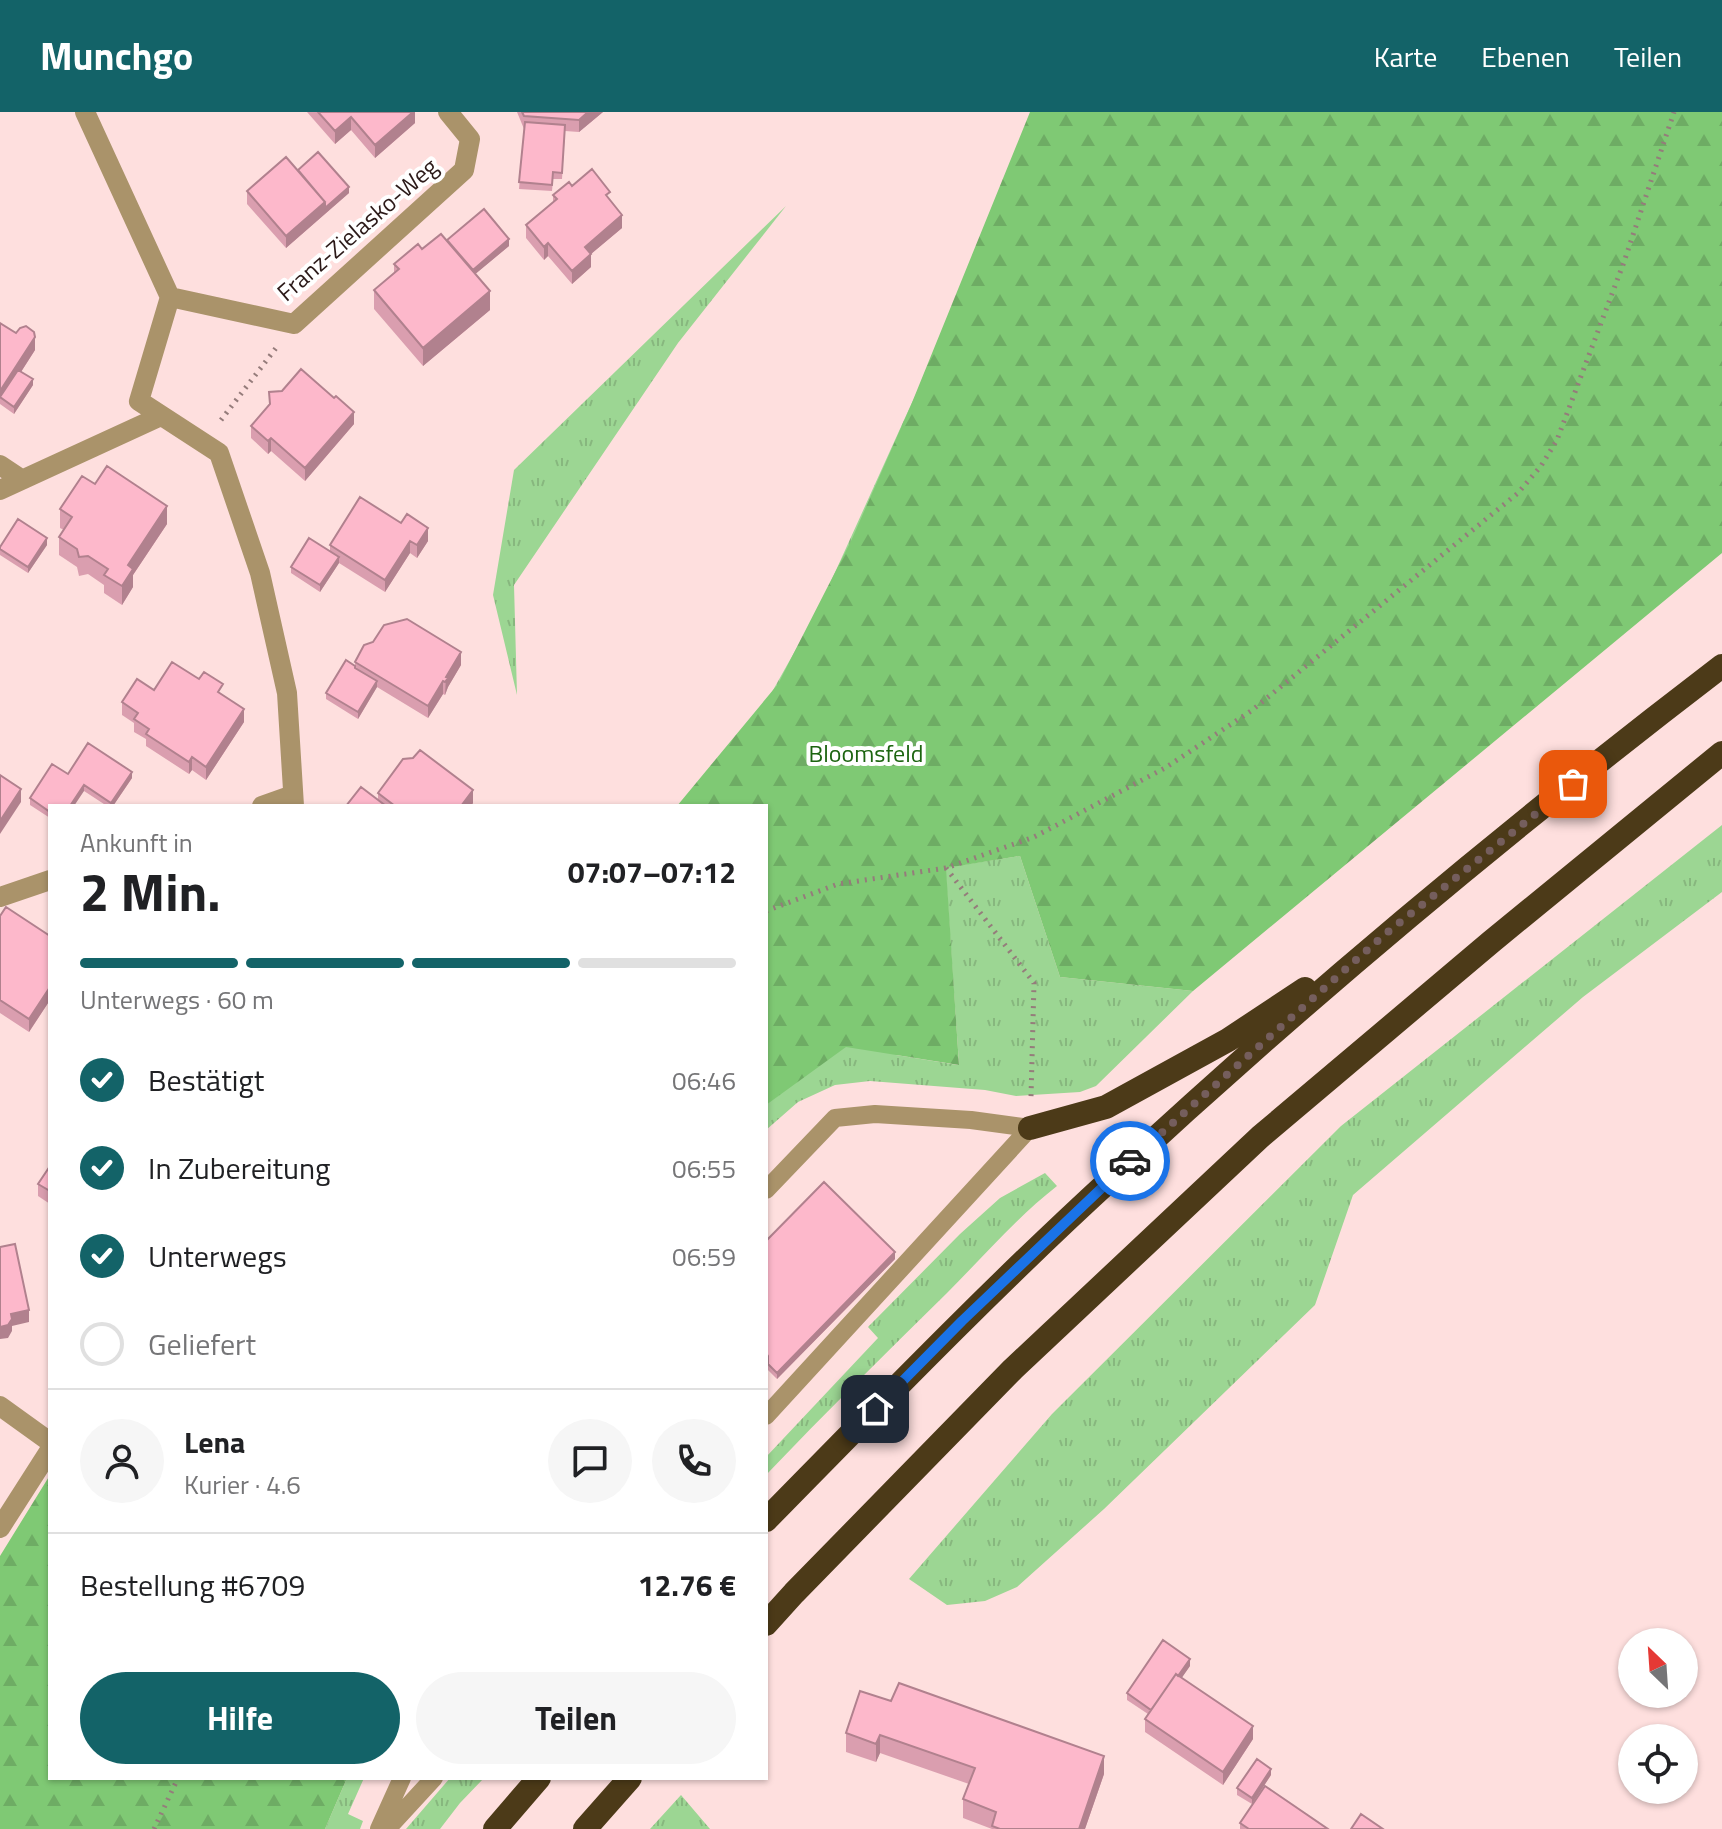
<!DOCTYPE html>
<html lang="de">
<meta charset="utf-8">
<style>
body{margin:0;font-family:"Titillium Web",sans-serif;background:#f6f6f6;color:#202124;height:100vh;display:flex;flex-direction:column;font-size:30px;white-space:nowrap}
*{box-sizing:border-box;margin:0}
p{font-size:26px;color:#757577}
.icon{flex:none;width:44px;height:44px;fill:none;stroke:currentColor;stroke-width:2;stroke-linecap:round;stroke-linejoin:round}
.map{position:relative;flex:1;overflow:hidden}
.side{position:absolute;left:48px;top:692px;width:720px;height:976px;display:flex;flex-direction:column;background:#fff;border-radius:0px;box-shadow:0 2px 6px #0004}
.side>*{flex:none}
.needle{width:52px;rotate:335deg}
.fabs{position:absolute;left:1618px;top:1516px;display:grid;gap:16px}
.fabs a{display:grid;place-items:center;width:80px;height:80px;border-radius:50%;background:#fff;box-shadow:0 2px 6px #0004;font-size:40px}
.pin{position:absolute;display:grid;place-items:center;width:68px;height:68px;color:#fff;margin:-34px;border-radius:16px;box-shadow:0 4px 12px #0006}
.courier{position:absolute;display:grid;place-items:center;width:80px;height:80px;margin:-40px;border:6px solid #1a73e8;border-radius:50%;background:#fff;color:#222;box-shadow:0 2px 10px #0007}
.headline em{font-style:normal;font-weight:700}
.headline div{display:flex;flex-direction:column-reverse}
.headline{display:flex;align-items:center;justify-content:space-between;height:136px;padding:0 32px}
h1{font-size:52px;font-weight:700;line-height:60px}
.bar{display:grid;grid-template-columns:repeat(4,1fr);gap:12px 8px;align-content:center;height:96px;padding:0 32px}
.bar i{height:10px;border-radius:6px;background:#e0e0e0}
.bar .current{background:#136368}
.bar p{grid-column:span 4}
.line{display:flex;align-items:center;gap:20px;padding:0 32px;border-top:2px solid #e0e0e0}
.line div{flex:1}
.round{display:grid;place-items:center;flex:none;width:84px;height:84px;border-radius:42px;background:#f6f6f6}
ol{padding:0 32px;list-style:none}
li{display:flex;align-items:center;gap:24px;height:88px}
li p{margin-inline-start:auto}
li .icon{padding:8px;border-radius:50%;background:#136368;color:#fff;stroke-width:4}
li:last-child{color:#757577}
li i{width:44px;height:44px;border:4px solid #e0e0e0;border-radius:50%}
.primary-button{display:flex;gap:16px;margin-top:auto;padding:16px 32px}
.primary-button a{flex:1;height:92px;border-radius:48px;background:#136368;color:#fff;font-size:32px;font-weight:700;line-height:92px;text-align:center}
.primary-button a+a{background:#f6f6f6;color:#202124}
header{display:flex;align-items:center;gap:48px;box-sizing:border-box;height:112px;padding:0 40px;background:#136368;color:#fff}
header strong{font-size:38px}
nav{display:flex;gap:44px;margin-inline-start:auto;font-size:28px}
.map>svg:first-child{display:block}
.grass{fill:url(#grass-tufts);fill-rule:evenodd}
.forest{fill:url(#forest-firs)}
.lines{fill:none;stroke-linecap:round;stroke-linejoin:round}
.path{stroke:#957c7b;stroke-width:5;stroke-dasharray:2 6;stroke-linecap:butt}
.service{stroke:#aa936a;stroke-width:18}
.minor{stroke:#aa936a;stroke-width:20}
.motorway{stroke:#4c3a18;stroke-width:24}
.wall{fill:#da9eaf}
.shaded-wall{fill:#b1818e}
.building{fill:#fdb8cb;stroke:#b1818e;stroke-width:2}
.done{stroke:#755e5d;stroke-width:8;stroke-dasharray:0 14.4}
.route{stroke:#1a73e8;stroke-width:10}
.labels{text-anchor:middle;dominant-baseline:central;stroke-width:8;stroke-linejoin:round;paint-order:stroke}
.street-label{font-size:24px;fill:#2b1918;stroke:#fff}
.park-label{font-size:24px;fill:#1c6410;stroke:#fff}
</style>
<header>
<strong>Munchgo</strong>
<nav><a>Karte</a><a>Ebenen</a><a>Teilen</a></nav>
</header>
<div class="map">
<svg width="1722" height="1717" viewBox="0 0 1722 1717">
<defs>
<pattern id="grass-tufts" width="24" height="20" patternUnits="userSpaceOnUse" patternTransform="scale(2)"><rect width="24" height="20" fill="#9cd693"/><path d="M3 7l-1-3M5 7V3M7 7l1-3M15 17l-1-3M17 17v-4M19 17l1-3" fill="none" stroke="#87b77e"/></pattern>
<pattern id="forest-firs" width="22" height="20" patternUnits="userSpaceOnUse" patternTransform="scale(2)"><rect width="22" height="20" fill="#7fc974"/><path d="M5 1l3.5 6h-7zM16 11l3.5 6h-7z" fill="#6eac64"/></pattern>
</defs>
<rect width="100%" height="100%" fill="#fedfde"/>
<path class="grass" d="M786,94L678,231L514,473L517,583L493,483L514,358Z
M961,187L949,755L1020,744L1060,865L1193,879L1096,974L1080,980L1016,984L985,978L870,969L835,973L798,990L766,1018V694H708L818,498L909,297ZM946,765L959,952L958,953L896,943Z
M1722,713V780L1583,885L1353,1083L1315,1193L1104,1397L1017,1475L985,1489L947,1493L909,1467L1052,1302L1341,1014Z
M1045,1061L1057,1074C1016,1106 983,1145 947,1181C886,1241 825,1301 766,1363V1345L878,1226L868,1215L960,1122L1000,1086Z
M347,1666H364L348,1702L363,1709L360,1717H325Z
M450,1666H484L460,1691L440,1717H406Z
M681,1683L710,1717H650Z"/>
<path class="forest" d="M1030,0H1722V441L1193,879L1060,865L1020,744L946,756L959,953L846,935L766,993V694H677L778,572L851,429L911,293Z
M50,1363V1666H347L325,1717H0V1444Z"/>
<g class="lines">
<path class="path" d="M221,308L276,236
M946,756L1034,871L1031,985
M766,799L838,772L946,756L1034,725L1165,656L1251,599L1518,381L1541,354L1557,328L1624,150L1674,0
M154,1717L178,1666"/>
<path class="service" d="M766,1078L835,1006L875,1002L971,1008L1030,1016
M766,1304L1030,1016
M379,1717L402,1666
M387,1717L434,1666"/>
<path class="minor" d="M85,0L170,185L139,289L219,341L260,461L287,581L294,694
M170,185L294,212L464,58L470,27L448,0
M0,353L21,367
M0,378L161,304
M262,694L293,683
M0,785L50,768
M0,1294L50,1330
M0,1416L50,1338"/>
<path class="motorway" d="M1030,1016L1106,995L1228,928L1305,877
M766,1408C879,1293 991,1177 1110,1068C1305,887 1510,716 1722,554
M766,1512L794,1481L1013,1257L1260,1025L1491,830L1722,641
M495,1717L539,1666
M585,1717L630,1666"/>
</g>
<path class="wall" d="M307,0H415V11L375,46L351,18L335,32Z
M517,0H603L579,20L565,19L562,67H553L552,79L519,77L524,17Z
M298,58L349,81L286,136L247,92V79Z
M572,74L610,89L622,116L591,142V155L572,172L548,144L544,148L526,126V113L553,90V83Z
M447,130L509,134L475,162L490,198L423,254L374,197V178L394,162V152L422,137Z
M0,211L35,238L21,260L33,273L14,302L0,292Z
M269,280L354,312L305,369L271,339L268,342L251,326V314L270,293Z
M95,372L167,412L133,463V475L122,493L104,481V473L88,462L79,464L77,455L59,443V425L64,418L60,416V397Z
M360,385L428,429L417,446L410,441L385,480L339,451L320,480L291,461V455L330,439V433Z
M47,433L28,461L0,443V435Z
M355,550L461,553L448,575L445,583L443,582L428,606L377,575L358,607L326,587V581L355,554Z
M154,578L223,583L244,610L206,668L192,658L189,662L146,634V627L134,620V611L122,603V590Z
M68,662L132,666L113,694H107L84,679L50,694V706L30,693V686Z
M378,681L473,691L471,694H346L378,688Z
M0,804L50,824V888L29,920L0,901Z
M50,1054V1092L38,1084V1072Z
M766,1129L895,1147L777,1267L767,1257L766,1258Z
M1190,1554L1181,1566L1253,1627L1223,1673L1145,1620V1607L1148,1602L1127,1588V1581Z
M860,1579L1104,1662L1085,1717H992L963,1706V1687L969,1672L880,1641L876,1650L846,1640V1621Z
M1271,1663L1252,1692L1237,1683V1676Z
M1240,1711L1328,1717H1240Z"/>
<path class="shaded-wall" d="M413,0H415V11L375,46V33Z
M588,0H603L579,20V8Z
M351,5V18L335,32V19Z
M349,75V81L286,136V124L325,90Z
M622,103V116L585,147V135Z
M509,127V134L473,164V158Z
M548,131V144L544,148V135Z
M591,142V155L572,172V159Z
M490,179V198L423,254V236Z
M35,225V238L3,288L0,286V279Z
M33,267V273L14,302V295Z
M354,300V312L305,369V356Z
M271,326V339L268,342V329Z
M167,394V412L133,463V475L122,493V474L128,453Z
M428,416V429L417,446V433Z
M47,426V433L28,461V455Z
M410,429V441L385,480V468Z
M339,445V451L320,480V473Z
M461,540V553L448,575L445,583L446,565Z
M377,569V575L358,607V600Z
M443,569V582L428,606V594Z
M244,597V610L206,668V655Z
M192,645V658L189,662V650Z
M132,660V666L113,694H111V691Z
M84,673V679L74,694H70Z
M21,677V690L0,722V709Z
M473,678V691L471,694H461Z
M50,875V888L29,920V907Z
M895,1140V1147L777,1267V1261Z
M29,1198V1210L12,1214V1219L8,1226L0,1227V1215L11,1202Z
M1190,1547V1554L1154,1606V1600Z
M1253,1614V1627L1223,1673V1660Z
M880,1623V1641L876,1650V1632Z
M1104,1644V1662L1085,1717H1079Z
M1271,1657V1663L1252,1692V1686Z"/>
<path class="building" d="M318,0H413L375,33L351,5L335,19Z
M522,0H588L579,8L524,4Z
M525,10L565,13L562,61L553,60L552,73L519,70Z
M318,40L349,75L325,96V90L298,58Z
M286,45L325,90L286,124L247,79Z
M592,57L610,80L606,83L622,103L585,135L591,142L572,159L548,131L544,135L526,113L557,87L553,83L569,70L572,74Z
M484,97L509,127L473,158L447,128Z
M441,122L490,179L423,236L374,178L399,157L394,152L418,132L422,137Z
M0,211L16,221L20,216L26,214L34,220L35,225L0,279Z
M301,257L334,286L336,284L354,300L305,356L271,326L268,329L251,314L270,292L269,280L282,279Z
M18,258L33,267L14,295L0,285Z
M107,354L167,394L128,453L133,457L122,474L104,463L108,457L88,444L79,445L77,437L59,425L72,405L60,397L82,364L95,372Z
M360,385L401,411L407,402L428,416L417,433L410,429L385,468L330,433Z
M18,407L47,426L28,455L0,437V435Z
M309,426L339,445L320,473L291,455Z
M407,507L461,540L446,565L448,566L445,570L443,569L428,594L355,550L364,533L373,530L384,513Z
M346,548L355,554V556L377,569L358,600L326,581Z
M172,550L199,567L204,560L223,572L218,580L244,597L206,655L192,645L189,650L146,622L149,617L134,607L138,601L122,590L137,567L154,578Z
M88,631L132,660L111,691L84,673L70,694H50V700L30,686L52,652L68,662Z
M420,638L473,678L461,694H395L378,681L403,647L413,646Z
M0,663L21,677L0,709Z
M361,675L386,694H346Z
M6,795L50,824V875L29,907L0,888V804Z
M50,1054V1079L38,1072Z
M824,1070L895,1140L777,1261L768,1252V1244L766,1241V1129Z
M15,1132L29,1198L11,1202L12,1207L8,1213L0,1215V1135Z
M1163,1528L1190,1547L1178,1564L1176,1562L1151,1598L1127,1581Z
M1176,1562L1253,1614L1223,1660L1145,1607Z
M899,1571L1104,1644L1079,1717H1000L992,1714L996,1700L963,1687L975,1656L880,1623L876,1632L846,1621L860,1579L891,1589Z
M1257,1647L1271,1657L1252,1686L1237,1676Z
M1265,1674L1328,1717H1249L1240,1711Z
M1361,1702L1383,1717H1351Z"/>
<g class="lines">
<path class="done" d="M1130,1049L1383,824L1573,672"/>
<path class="route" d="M875,1297L962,1209L1130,1049"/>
</g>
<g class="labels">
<g class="street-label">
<text transform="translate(357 117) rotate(-41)">Franz-Zielasko-Weg</text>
</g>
<g class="park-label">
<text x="866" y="641">Bloomsfeld</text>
</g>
</g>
</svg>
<div class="fabs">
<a><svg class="needle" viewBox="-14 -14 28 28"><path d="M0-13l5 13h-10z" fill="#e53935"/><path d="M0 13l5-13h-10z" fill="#757577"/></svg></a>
<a><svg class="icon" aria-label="locate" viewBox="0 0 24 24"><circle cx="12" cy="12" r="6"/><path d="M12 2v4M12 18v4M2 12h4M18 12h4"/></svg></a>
</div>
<div class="pin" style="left:1573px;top:672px;background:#ea580c"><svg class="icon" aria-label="bag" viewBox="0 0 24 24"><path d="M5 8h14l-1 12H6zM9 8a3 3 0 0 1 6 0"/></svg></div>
<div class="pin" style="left:875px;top:1297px;background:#1f2937"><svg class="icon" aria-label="home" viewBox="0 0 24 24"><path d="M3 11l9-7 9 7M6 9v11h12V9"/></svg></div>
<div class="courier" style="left:1130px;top:1049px"><svg class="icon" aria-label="car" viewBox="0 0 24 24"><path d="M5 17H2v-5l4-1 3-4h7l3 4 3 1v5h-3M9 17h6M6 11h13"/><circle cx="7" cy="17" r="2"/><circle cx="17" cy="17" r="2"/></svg></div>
<section class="side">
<div class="headline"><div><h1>2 Min.</h1><p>Ankunft in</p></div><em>07:07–07:12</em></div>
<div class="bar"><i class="current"></i><i class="current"></i><i class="current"></i><i></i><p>Unterwegs · 60 m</p></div>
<ol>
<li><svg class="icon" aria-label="check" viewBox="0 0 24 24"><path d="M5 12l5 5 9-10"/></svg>Bestätigt<p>06:46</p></li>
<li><svg class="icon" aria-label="check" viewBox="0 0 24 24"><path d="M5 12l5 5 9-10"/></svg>In Zubereitung<p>06:55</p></li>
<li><svg class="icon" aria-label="check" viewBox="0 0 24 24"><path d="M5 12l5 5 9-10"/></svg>Unterwegs<p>06:59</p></li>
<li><i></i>Geliefert</li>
</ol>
<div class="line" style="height:144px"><a class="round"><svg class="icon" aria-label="person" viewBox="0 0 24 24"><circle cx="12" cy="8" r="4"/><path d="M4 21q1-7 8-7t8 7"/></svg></a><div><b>Lena</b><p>Kurier · 4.6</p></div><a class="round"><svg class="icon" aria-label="chat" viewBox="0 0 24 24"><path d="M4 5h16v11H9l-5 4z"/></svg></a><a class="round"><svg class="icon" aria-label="phone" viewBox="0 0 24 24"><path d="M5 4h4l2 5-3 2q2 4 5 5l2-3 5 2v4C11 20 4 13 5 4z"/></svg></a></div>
<div class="line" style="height:104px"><div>Bestellung #6709</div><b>12.76 €</b></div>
<div class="primary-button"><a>Hilfe</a><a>Teilen</a></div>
</section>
</div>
